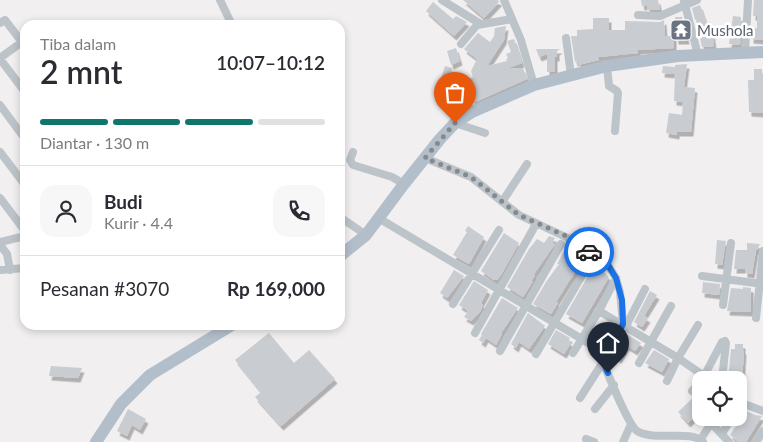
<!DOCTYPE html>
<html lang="id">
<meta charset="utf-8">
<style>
body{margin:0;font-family:Lato,sans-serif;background:#f7f7f7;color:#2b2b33;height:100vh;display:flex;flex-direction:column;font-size:19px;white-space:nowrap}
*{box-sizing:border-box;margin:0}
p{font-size:16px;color:#7c7c81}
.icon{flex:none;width:28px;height:28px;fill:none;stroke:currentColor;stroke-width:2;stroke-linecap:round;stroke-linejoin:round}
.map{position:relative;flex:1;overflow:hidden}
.sheet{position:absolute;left:20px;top:20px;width:325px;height:310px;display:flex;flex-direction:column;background:#fff;border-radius:15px;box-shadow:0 2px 8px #0003}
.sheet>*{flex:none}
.tools{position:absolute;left:692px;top:371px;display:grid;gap:10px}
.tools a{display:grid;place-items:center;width:55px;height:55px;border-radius:10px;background:#fff;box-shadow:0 2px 8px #0003;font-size:25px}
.pin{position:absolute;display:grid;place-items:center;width:42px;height:42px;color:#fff;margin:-51px -21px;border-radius:50% 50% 50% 0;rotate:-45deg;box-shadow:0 0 5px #0007}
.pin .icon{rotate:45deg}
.courier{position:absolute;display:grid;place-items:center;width:50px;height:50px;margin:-25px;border:4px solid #1a73e8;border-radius:50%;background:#fff;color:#222;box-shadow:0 1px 6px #0007}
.summary em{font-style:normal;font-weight:600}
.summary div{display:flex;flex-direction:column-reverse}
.summary{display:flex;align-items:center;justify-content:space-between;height:85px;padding:0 20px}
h1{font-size:32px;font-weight:600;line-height:38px}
.bar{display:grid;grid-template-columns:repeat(4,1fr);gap:8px 5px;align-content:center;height:60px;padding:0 20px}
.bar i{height:6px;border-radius:4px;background:#e1e1e2}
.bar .active{background:#0f766e}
.bar p{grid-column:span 4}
.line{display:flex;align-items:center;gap:12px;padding:0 20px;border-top:1px solid #e1e1e2}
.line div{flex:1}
.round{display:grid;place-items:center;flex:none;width:52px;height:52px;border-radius:15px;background:#f7f7f7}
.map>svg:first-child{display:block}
.building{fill:#c9ccd1;filter:url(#shadow)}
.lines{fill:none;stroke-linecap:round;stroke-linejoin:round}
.street{stroke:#bcc4ca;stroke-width:8}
.primary{stroke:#b2bfcb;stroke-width:12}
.done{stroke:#848a8e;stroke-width:5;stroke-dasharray:0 9}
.route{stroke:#1a73e8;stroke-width:6}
.labels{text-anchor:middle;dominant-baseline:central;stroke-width:5;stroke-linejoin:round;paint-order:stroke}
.worship-label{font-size:15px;fill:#5b616d;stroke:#fff;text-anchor:start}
</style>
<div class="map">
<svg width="763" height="442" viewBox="0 0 763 442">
<defs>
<filter id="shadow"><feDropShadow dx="2.5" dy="4.5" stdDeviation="0" flood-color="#0004"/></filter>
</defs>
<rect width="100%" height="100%" fill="#f1efef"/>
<path class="building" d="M463,0H498L499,2L484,18Z
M641,0H658L660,10H648L647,5L642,6Z
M754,0H763V40L751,39L752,29L757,28V16H753Z
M433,2L453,19L456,16L467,22L454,36L426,11Z
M700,5L706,23L711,22L714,46L702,47L696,19L695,20L692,8Z
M733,16L741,17L740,45L729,44Z
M675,17H682L687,40H676Z
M593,18H609V30H625V21L660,22L664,20L665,36H674V48L638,50V53L599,57V60L578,65V61L575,62L571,36H577V30L593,29Z
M506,26L504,40L487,66L507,61L506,59L508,58L506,54L511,52L507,41L514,39L522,63L508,68H523L527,79L473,103L470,89L467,85L460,88L458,105L435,98L445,66L452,68L450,77L462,81L473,77L471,71L477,59L464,49L478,33L490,42L494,36L495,28Z
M456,48L460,61L451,65L447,51Z
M536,49H560L557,51V57H555V71L547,72V54L539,57Z
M687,64L684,87L695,88L691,132H677V135L666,133L669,113L682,115L683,102L674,101L675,74L662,73L663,66L675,67V65Z
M754,69H762L763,113L749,112L748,80H754Z
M468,226L484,237L469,264L453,255L467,232L465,231Z
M504,233L519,243L501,275L497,280H494L481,271Z
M549,236L555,238L552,243L555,244L534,274L535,275L531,281H533L523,297L507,287L529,249L537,239L544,243Z
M717,240L726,241L722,265L715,264Z
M747,243L760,244L757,250H756L752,274L745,273V269H734L736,250H747Z
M568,244L586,257L569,281L556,302L558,303L551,314L533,304L546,282L559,264H557Z
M592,269L600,274L602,270L609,277L582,323L566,314Z
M454,270L464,276L447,298L440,293Z
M474,281L488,290L481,303L483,305L480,312L471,321L464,317L468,311L459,305Z
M703,282L720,284L719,295L702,293Z
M743,287L751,288V312L727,311L731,288L743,289Z
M650,291L657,295L644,316L648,318L642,327L634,322Z
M502,298L518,308L501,333L502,334L496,345L486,338L483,343L479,340L482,335L481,334Z
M528,313L545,326L529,349L519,342L516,348L511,344Z
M556,330L570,338L568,341L571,343L564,354L548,344Z
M269,333L294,363L309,350L335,379L281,426L255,397L261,392L235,360Z
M625,333L641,343L635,351L627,346L619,359L613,355Z
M735,344H743V350L744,351L742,380H728L731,349H735Z
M654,350L669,359L662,372L645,363Z
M51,366L82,368L78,378L49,376Z
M698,393L701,396V410L688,423L678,412Z
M128,409L146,419L140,430L132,425L127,436L117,431Z
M746,411L755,415L762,416L746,442H738L730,435Z"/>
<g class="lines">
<path class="street" d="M220,0L232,25
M442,0L479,23
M504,0L521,40L534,85
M684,1L698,55
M638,15L660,16L697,0
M0,23L5,20L25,46
M566,38L571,75
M461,44L477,25L512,19
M745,52L748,0
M0,58L22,42
M0,59L25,92
M607,66L609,86L617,91L618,93L615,131
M0,105L25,139
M463,117L465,91
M455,123L485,133
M0,152L25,185
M353,152L350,160L353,165L392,177L404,184
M425,158L471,177L519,215L572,240L608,265L616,278L620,292L623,324L603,362L580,398
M0,198L25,231
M502,202L527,164
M340,217L366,235
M380,219L607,354
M0,242L25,236
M0,245L7,254L10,270
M0,270L25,268
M702,276L763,284
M453,304L499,230
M723,305L731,243
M599,311L678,358L667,381
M756,318L763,251
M698,325L678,358L710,380
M626,326L645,289
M475,333L536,224
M500,351L561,244
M573,353L599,311L616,278
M536,354L587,267
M603,362C609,376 628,425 637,431C655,442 691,429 703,442
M639,363L671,306
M702,380L722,342L725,341
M722,380L726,343L725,341
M692,391L701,381
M739,402L763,411
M595,409L614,385
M722,434L731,418
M586,439L594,442
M701,439L711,423L729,442
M623,442L631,424
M756,442L763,431"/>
<path class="primary" d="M340,256L366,235L404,184L440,139L455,123L472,112L534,85L607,66L678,56L763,52
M96,442L121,404L150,375L232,325"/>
</g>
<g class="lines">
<path class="done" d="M455,123L425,158L471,177L519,215L566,236L589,252"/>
<path class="route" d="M589,252L608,265L616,278L622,300L623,324L603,362L608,373"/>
</g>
<defs>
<g id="temple-square" transform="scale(1.125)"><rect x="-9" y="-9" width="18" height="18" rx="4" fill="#6b7280" stroke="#fff"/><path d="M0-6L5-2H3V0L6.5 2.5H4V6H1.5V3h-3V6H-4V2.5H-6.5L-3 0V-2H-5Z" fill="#fff"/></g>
</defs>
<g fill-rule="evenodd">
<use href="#temple-square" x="681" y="30"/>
</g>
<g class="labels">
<g class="worship-label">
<text x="697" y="30">Mushola</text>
</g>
</g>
</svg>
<div class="tools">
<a><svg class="icon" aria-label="locate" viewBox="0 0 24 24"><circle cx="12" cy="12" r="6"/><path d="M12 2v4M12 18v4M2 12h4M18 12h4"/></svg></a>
</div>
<div class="pin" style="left:455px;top:123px;background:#ea580c"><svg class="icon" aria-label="bag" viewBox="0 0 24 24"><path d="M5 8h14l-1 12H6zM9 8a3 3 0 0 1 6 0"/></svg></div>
<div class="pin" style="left:608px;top:373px;background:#1f2937"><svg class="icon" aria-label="home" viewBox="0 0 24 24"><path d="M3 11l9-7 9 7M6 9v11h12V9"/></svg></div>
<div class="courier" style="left:589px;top:252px"><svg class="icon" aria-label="car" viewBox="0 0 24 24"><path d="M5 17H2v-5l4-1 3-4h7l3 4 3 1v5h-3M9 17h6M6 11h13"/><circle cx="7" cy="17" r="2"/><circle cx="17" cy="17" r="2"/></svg></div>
<section class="sheet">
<div class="summary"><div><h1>2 mnt</h1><p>Tiba dalam</p></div><em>10:07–10:12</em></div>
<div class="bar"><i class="active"></i><i class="active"></i><i class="active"></i><i></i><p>Diantar · 130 m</p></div>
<div class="line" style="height:90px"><a class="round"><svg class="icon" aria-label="person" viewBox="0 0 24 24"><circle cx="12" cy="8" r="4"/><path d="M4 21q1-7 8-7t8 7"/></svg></a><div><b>Budi</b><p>Kurir · 4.4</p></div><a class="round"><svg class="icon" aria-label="phone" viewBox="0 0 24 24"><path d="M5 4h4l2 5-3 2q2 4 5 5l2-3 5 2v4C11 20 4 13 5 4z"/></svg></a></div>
<div class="line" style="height:65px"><div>Pesanan #3070</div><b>Rp 169,000</b></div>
</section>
</div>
